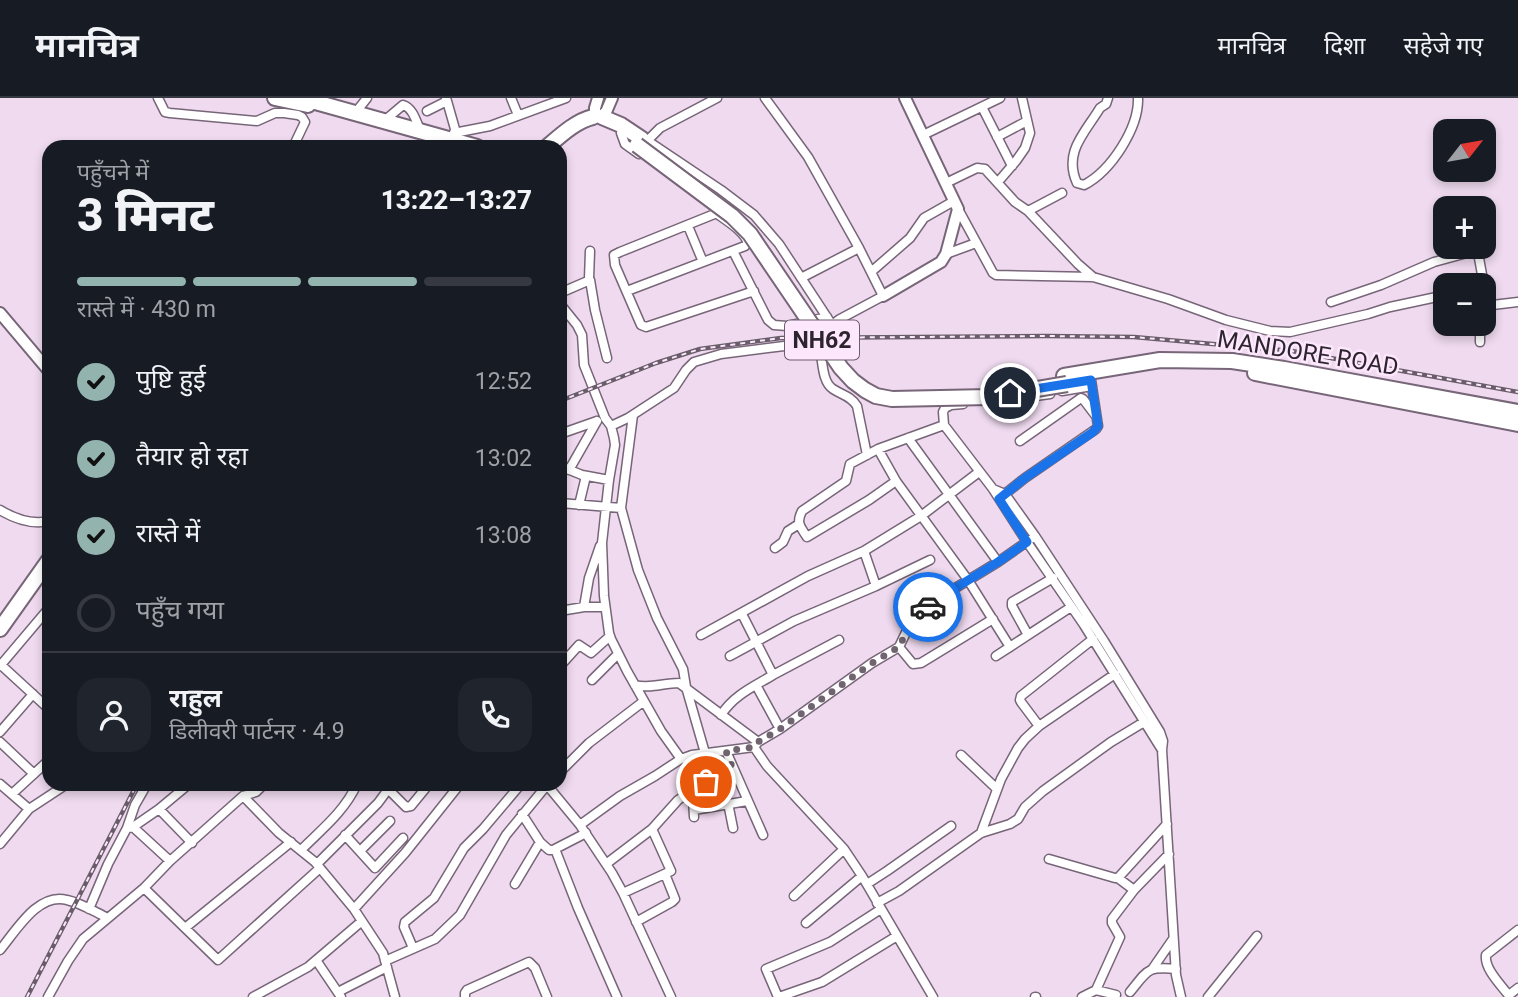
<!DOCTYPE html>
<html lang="hi">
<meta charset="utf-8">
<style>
body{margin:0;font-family:Roboto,"Noto Sans Devanagari",sans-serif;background:#20242c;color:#f1f3f6;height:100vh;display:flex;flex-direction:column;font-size:26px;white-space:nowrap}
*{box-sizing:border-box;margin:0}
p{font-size:23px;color:#9ea1a6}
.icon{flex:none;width:38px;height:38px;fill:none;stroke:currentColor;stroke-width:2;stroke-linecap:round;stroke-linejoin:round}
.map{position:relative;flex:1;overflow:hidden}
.panel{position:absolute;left:42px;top:42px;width:525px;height:651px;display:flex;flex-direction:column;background:#171b24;border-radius:21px;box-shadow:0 4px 10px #0003}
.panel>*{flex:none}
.needle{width:46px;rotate:59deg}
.buttons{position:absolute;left:1433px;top:21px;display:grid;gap:14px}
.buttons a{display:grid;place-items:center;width:63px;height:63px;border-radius:14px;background:#171b24;box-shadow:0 4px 10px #0003;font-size:35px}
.pin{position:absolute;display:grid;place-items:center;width:60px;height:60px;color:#fff;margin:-30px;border:4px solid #fff;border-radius:50%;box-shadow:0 2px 7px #0007}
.courier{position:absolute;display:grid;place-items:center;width:70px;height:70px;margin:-35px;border:5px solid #1a73e8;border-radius:50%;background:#fff;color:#222;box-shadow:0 2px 9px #0007}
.head em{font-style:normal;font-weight:800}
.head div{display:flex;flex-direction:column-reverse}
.head{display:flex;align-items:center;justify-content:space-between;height:119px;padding:0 35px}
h1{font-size:46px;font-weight:800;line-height:52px}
.bar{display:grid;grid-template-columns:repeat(4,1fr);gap:10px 7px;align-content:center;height:84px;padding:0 35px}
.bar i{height:9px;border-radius:5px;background:#363941}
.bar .selected{background:#93b3ae}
.bar p{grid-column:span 4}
.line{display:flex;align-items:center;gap:18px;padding:0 35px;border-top:2px solid #363941}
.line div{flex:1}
.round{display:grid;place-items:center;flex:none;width:74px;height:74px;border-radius:21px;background:#20242c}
ol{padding:0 35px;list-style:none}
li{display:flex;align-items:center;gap:21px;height:77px}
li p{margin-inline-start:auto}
li .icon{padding:7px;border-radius:50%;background:#93b3ae;color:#111;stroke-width:4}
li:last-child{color:#9ea1a6}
li i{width:38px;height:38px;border:4px solid #363941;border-radius:50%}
header{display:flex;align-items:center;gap:42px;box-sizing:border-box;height:98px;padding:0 35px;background:#171b24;border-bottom:2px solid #363941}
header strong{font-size:33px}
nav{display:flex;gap:38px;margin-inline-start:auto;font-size:24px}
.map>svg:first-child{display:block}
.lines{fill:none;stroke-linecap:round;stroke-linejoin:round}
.street-casing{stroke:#776578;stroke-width:11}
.secondary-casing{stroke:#776578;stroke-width:14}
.highway-casing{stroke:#776578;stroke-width:18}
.street{stroke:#fff;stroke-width:8}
.secondary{stroke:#fff;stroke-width:10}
.highway{stroke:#fff;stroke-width:14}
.rail-casing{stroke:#695d69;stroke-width:4.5}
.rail{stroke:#fde7fd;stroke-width:2;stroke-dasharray:5;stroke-linecap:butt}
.highway-bridge-casing{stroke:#776578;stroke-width:18;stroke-linecap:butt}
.highway-bridge{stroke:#fff;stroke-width:14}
.done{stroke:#716471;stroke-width:7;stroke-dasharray:0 12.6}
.route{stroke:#1a73e8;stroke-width:9}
.labels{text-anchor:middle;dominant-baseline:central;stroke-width:5;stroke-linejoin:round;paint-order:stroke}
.shield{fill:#fde7fd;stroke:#6b5f6b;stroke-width:2}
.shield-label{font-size:23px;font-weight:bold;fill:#2d252d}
.street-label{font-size:24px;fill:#2d252d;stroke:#fde7fd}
</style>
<header>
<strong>मानचित्र</strong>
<nav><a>मानचित्र</a><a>दिशा</a><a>सहेजे गए</a></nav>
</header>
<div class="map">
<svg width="1518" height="899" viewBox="0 0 1518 899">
<rect width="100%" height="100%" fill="#efdaef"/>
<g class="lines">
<g class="street-casing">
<path id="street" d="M158,0L165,14L170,15L257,23L275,15H284L298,17L302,19L305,24L294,47L289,49
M511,0L518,17
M1108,0L1106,6L1100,10C1085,35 1063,54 1077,85L1084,87C1111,73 1139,30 1138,0
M447,3L455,31L454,37
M982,9L1012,68
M427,13L447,3L446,0
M356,14L367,0
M384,23L403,7C413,10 416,23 420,32
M454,35L490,28L566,0
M621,35L625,46L639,56
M923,37L1000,0
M642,39L721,92L754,117L779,146L832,227
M997,39L1027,23
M648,42L660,30L717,0
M998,84L1016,63L1025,50L1030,35L1022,0
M946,85L977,70L985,71L1015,104L1028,113L1078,166L1093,179
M958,111L993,175L996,177L1093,179L1168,201L1226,222L1270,233L1290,234L1368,216L1390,209L1446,197
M1028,113L1062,95
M717,115L620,154L614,157L615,167L641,227L646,229L754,193
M688,128L703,164
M1477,149L1483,182L1482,187
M733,153L768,222L774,227L787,228L827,219
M946,156L976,145
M871,174L910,140L924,120L954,103
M801,180L859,150
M589,181L590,153
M627,193L745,148L748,145C744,133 727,123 716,115
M560,195L590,182L595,212L607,260
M1331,204L1381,187L1434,164L1478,152
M560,206L577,227L582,237L584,267L605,320L611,328L614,340L615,347L609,382L602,445L604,498L609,535L611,541L627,573L661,633L681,661L692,657L754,649
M1484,208L1518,204
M1480,226V244
M820,252C823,264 822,284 833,291C842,297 851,298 857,308L867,357
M1062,293L1092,288
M1007,302L1050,296
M963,306L951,307L945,310L943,314L944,327L993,391L1027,444L1084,527L1162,652
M633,317L621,410L638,472L657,520L683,571L686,589L705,655
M611,328L628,320L674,290L686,272L694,264L721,256L784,248L820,252L832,227L840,221L883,198L859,150L808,59L765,0
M560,336L597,323
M908,340L998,464
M1020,343L1081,300L1083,301L1096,318
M878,351L896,383L869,402L807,439C800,428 796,425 802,413L846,383L850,366L878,351L944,327
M560,368L582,377L609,382
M569,372L597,323
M896,383L968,482L1010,549
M993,391L1005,396L1035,438L1104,543L1160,634L1163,643L1162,652L1176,877L1181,899
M1001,399L1025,380L1096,331L1098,328L1091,282
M560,405L621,410
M579,407L586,378
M0,412C15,421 31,427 49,423
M775,450L783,444L788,433L799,426
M876,488L930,462
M584,509L589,480L600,448
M560,513L584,509H605
M701,537L808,478L864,453L921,418L979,374
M1028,537L1012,508V504L1053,480
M899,549L913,566L921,565L993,521
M730,558L794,523L876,488L864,453
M996,558L1071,509
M0,566L49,611
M0,568L49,510
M560,568L579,547L591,555L610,538
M773,577L839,542
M592,582L618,556
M635,587C650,591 663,585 679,585L758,644
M756,587L780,631
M721,617C734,597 753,589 773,577L742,516
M1039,628L1021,604L1020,602L1021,598L1093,541
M0,634L33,596
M0,644L34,676
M726,653L763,737
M692,657L699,684V688L693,700L694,719
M961,657L997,691
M560,674L589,645L644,603
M706,684L734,674
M0,686L29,711L0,746
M383,686L406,709L411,708L429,686
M12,696L49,662
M243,698L256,694L264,686
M728,705L733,730
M29,711L67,686
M159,711L189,686
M694,712L747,703
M522,716L540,744L549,752H553L586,735
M580,727L620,698L655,678L681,661
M133,729L170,763
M127,730L135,707L147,686
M981,735L1001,681L1018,650L1025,641L1039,628L1115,576
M345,737L375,770L403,740
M555,751L578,810L617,899
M301,752C322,731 344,714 357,686
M360,753L390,723
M1049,761L1115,780H1118L1167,726
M317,766L378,705L392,686
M606,766L652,731L678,702L684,698H694
M1118,780L1134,792
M515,786L540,744
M867,786L887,773L951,728
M144,790L185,830L291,744
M623,795L671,773L652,731
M794,798L844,751
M877,805L899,793L981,735L1010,726L1018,721L1025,709L1043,693L1111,644L1144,624
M89,811L108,766L127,730L133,729L159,711L192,745
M354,811L405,755L460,686
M636,824L672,804L675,801L665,776
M806,825L862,778
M185,830L218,862L320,770
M413,850L404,829L405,824L434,800L464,750L483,731L521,686
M0,852C16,833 38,794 67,802C81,805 95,814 108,820
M316,862L341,899
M385,863L435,841L460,817L506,737L547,687L580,727L612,775L623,795L671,899
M1153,870L1173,841
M1096,892L1120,839L1112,825V821L1134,792L1169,756
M338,894L387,869
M1130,894C1148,872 1147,868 1176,871
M1509,897L1518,890
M48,899L68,863L83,841L144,790L170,763L243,698L279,735L315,764L354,811L383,855L395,899
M253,899L308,869L362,823
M465,899V895L467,892L529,864L535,870L547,899
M778,899L766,871L830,844L881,811
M779,899L822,884L897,838
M933,899L862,778L844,751L767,668L754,649L758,644L780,631L872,565L899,549L912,522L939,500L998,464L1035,438
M1035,899H1036
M1082,899L1096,892L1116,897L1115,899
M1208,899L1257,838
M1510,899C1502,888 1484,871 1486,857L1518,832"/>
</g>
<g class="secondary-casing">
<path id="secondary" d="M595,17V10L598,0
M601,18L606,14L612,0
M883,198L941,164L946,156L958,111L905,0
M0,215L49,273"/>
</g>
<g class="highway-casing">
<path id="highway" d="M275,0L308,7
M301,0L477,49
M602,19L621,27L642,41
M547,49C561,37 576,23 593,19
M1255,275L1518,326
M1064,278L1160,262L1232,263L1284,271L1518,314
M0,531L49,462"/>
</g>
<use href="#street" class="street"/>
<use href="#secondary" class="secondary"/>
<use href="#highway" class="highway"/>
<g class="rail-casing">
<path id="rail" d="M560,303L656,265L700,251L781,240L1046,238L1134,239L1292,253L1518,294
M27,899L137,686"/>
</g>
<use href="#rail" class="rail"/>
<g class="highway-bridge-casing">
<path id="highway-bridge" d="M637,47L732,118L750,136L841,270L853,283L865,292L876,298L892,301L989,299L1067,286"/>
</g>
<use href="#highway-bridge" class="highway-bridge"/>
</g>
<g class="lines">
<path class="done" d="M706,684L734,674L726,653L754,649L758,644L780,631L872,565L899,549L912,523L928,509"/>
<path class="route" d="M928,509L939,500L998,464L1027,444L999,401L1025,380L1093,334L1098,328L1091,282L1010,295"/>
</g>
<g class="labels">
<rect class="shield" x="785" y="222.5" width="74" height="39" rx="5"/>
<g class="shield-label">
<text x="822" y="242">NH62</text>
</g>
<g class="street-label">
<text transform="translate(1308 255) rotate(9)">MANDORE ROAD</text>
</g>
</g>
</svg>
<div class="buttons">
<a><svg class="needle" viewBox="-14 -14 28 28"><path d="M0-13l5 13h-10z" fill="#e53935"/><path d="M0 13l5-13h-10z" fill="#9ea1a6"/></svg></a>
<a>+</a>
<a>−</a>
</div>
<div class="pin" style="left:706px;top:684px;background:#ea580c"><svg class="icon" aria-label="bag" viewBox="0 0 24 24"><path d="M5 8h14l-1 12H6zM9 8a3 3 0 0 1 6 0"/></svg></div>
<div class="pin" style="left:1010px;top:295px;background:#1f2937"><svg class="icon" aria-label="home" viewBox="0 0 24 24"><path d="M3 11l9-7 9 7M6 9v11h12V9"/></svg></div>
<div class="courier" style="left:928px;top:509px"><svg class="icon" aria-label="car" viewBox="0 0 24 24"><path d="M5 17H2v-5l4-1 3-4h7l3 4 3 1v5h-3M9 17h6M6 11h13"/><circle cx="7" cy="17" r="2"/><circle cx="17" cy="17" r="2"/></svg></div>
<section class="panel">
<div class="head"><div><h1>3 मिनट</h1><p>पहुँचने में</p></div><em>13:22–13:27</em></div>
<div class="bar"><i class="selected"></i><i class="selected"></i><i class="selected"></i><i></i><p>रास्ते में · 430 m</p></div>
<ol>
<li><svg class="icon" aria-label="check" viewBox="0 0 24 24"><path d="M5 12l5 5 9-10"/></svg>पुष्टि हुई<p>12:52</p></li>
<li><svg class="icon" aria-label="check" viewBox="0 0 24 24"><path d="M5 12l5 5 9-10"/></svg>तैयार हो रहा<p>13:02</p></li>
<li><svg class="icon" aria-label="check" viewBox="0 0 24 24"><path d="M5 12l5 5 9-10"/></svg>रास्ते में<p>13:08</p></li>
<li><i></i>पहुँच गया</li>
</ol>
<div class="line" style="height:126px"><a class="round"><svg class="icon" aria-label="person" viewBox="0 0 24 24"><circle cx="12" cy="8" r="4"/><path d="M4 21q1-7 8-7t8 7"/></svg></a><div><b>राहुल</b><p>डिलीवरी पार्टनर · 4.9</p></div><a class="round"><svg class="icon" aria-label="phone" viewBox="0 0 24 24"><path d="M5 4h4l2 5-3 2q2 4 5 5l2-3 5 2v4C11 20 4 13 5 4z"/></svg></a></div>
</section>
</div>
